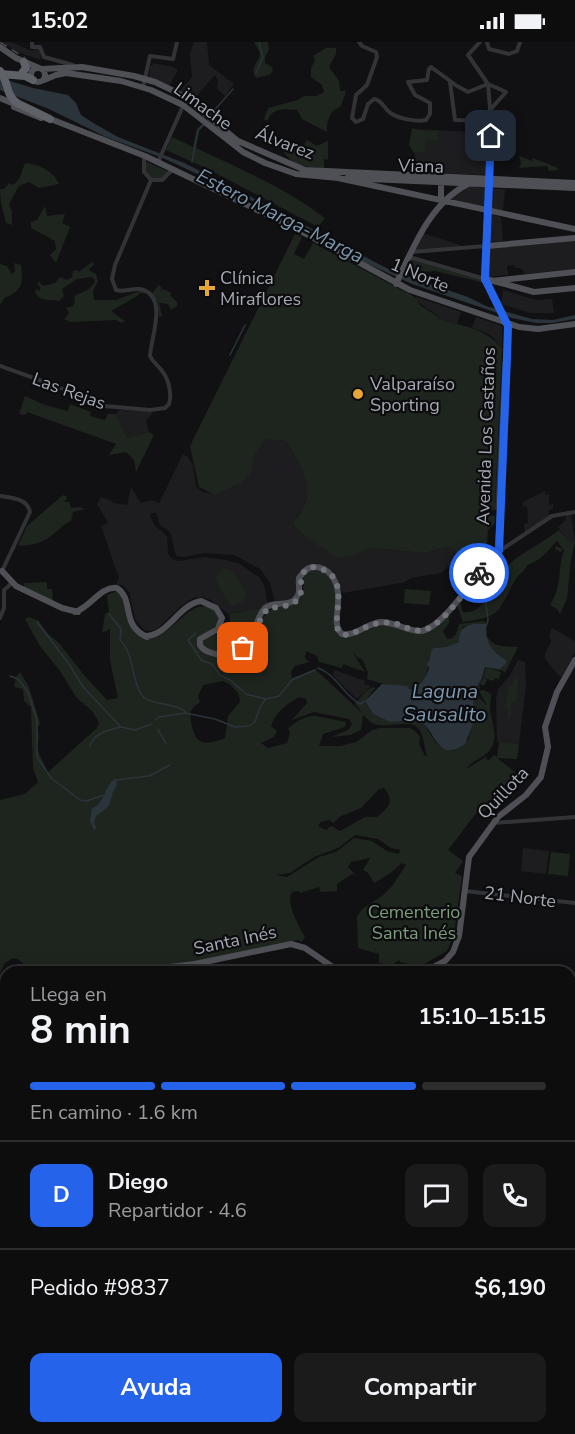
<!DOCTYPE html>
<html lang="es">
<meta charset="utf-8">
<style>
body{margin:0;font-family:"Nunito Sans",sans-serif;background:#1b1b1c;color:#f1f3f6;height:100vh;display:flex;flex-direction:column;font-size:22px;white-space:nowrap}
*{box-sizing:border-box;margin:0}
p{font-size:20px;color:#9a9c9e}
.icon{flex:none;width:33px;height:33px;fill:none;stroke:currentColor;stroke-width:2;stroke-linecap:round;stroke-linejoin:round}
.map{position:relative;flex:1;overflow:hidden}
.side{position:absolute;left:0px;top:924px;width:576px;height:468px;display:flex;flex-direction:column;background:#0d0d0e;border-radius:18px 18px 0 0;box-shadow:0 6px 24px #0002,0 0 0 2px #2d2d2e}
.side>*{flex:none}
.pin{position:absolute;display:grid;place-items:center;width:51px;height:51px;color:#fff;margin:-26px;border-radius:12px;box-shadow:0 3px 9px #0006}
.courier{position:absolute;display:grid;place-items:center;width:60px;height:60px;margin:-30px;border:4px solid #2563eb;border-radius:50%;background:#fff;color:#222;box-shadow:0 2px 8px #0007}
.headline em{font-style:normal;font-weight:700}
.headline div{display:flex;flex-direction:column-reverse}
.headline{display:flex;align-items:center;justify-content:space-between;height:102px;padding:0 30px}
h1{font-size:39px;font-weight:700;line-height:45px}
.bar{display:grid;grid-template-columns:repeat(4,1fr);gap:9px 6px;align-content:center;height:72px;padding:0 30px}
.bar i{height:8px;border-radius:4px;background:#2d2d2e}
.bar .on{background:#2563eb}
.bar p{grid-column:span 4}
.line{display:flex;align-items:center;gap:15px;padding:0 30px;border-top:2px solid #2d2d2e}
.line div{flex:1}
.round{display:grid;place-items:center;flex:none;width:63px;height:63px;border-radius:12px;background:#1b1b1c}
.action{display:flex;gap:12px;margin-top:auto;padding:12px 30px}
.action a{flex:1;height:69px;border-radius:12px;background:#2563eb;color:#fff;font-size:24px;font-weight:700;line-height:69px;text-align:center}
.action a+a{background:#1b1b1c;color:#f1f3f6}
.status{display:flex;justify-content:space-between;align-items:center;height:42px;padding:0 30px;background:#0d0d0e;direction:ltr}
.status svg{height:16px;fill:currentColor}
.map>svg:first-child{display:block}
.built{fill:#1d1d1f}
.green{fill:#1e251e;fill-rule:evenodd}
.water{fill:#2b343a}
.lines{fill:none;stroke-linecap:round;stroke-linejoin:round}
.stream{stroke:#2b343a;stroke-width:1.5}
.minor{stroke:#323337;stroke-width:4}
.major{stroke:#4f5056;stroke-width:6}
.highway{stroke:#5f6168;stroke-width:8}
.rail{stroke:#4a4b50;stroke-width:1.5;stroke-dasharray:8 6;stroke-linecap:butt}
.highway-bridge{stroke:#5f6168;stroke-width:8}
.done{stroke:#70737a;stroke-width:6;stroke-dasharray:0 10.8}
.route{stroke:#2563eb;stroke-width:8}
.poi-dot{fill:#e6a736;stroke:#0c0c0e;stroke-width:2}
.labels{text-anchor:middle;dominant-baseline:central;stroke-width:4.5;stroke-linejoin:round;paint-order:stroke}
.street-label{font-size:18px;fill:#a3a8b2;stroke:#0c0c0e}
.poi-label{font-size:18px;fill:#a3a8b2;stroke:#0c0c0e;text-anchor:start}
.park-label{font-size:18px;fill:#7b9d7d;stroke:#0c0c0e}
.water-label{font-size:20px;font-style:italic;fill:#7c96ac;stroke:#0c0c0e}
</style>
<div class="status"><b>15:02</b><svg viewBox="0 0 49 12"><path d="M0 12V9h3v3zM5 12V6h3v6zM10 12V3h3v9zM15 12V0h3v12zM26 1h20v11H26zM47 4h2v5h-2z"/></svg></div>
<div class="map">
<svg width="575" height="1392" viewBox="0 0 575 1392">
<rect width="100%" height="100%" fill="#111113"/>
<path class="built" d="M2,0H11L32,9L38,6L40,8L41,18L17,10Z
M194,0H207L209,23L234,42L225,54L217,47L218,38L215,33L193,58L179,50L192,35L190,12Z
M153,21L173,25L178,28L169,44L149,35L150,23H153Z
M416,87L490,91L487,133L414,130Z
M466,144L488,145L486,166L447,158Z
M492,147H505L503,169L491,166Z
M490,172L501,175L503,199L489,200Z
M422,191L460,203V204L413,209Z
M575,198V227L525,232L521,226H515V223L507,224L508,233L487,235L489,206Z
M503,248L536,258L552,257L554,271H530L501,262Z
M417,255L461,270L457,282L437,277L438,274L415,258L414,256Z
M476,275L502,284V307L493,295L484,290L472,286Z
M119,368L151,369L152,372L146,379L149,390L127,396L116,372Z
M265,396L286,399L304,429L308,451L303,467L293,480L326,509L354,513L371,506L425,511L447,505L454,507L455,518L441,531L411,536L405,540L343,551L334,532L324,525L302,528L296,555L291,558L275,559L269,539L260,527L234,513L204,511L184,515L176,514L171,493L168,488L160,483L156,471H152L150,474L155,484L167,494L168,511L172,517L178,519L205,515L226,518L240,522L260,536L265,546L267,561L261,566L228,572L211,558L202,555L193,556L180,565L157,587L151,589L144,588L135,577L129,550L124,544L116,542L119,536L101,484L108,481L97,462L101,455L110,458L114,461L127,463L131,445L141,461L152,458L159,461L183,412L188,415L193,423L196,445L203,450L215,452L252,429L254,414Z
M545,449V453L549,452V463L553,462V467L549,468V475L525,490L524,482L528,481L527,464L523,465V460Z
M571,472L575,500V502L568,498L558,485L566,478V473Z
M552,586L575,599V610L562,635L558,633L545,617V611L551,600L549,593Z
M518,618L525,620L526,643L519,702L497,700L496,657L498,647L509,635Z
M335,628L365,639L364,642L371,644L357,657L337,638L333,632Z
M523,806L549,809L546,832L521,829Z
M0,1227L6,1230V1278L0,1279Z"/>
<path class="green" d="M254,0H268L269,8L265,15V21L271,24L273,29L269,33L256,36C249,25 259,21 260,11Z
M326,6H336V12L329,25L339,39L340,49H346L341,64C329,70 327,77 327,90L302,77L297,68C283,67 273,65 267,79L264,77L268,66L298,58L304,54H316L324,50L322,43L311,35V26L315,18L313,14Z
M203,81L205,83L199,89L196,106C240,127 286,146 325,176L318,185L206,126L166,108L172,95L193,105L197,87Z
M412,86L427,90L438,88L437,94L439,97L435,99L429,98L426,101L425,109L414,111L409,103Z
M284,95L296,107H301L307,98L317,104L328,99V118L324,117V126C304,125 289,124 281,104Z
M519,114L532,119L533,116L558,126V128L549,129L547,124L519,126L521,121Z
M145,119L169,130L163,136L152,137C146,132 142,126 145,119Z
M25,121C38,122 54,129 59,142L39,146L29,140L19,144L9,162L12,170V183L6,181C3,167 0,161 0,147H4L9,141L13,143L19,137Z
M45,164L47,174L65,172L62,181L70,185L56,221L50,213L56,207L55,199L31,186V180L37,178Z
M295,192L302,195L294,212L304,217L313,201L413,254L420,263L438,275V277C462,284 487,286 502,307L495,465V468H491L490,473L495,474V481L488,488L487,502L471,515L473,531L469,538L448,524L456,516L454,507L447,505L425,511L371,506L354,513L337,516C327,509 296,490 293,480C320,452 303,427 286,399L265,397L254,414L252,429L241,441L215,453L199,445L190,404Z
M411,218L482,238L481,240L435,229L413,231L406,228Z
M92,220L94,223L89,227L90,229L96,232L98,239L93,249L94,258H116L142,248L149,252L139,251V253L111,269L125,279L121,281L116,278L71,280L64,277L69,271L66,266L73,264L75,260L74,254L89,247L95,240L94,237L91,235L77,237L62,247L64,254L59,259C49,257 41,261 35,250L36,247L39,249L41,246L37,242L39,240L43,244L55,241L60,235L67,238L72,235L73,229L77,228L79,230Z
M14,221L21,223C23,241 23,249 4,256L0,263V222L7,224L12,232L15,229Z
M159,243L162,246L160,249L163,247L170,250L171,254L177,260V264L171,268L168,262L159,261L162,274L159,275L157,259L152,251Z
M25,354L45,363L68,369L70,362L91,370L90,374L105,378L108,372H116L127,396L149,390L154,393L136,430L134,418L126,410L109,413L116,402L27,370L25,373L19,372Z
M63,453L66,454L67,457L63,460H69L71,466L79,465L85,467L73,470L71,479C62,483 59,488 51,494C41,502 30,503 18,504L27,484Z
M559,488L568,498L575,500L571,517L567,557L560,572L557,567L550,563C563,543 557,528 564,508L563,507L561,510L555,507L556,504L563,507L557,499C547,509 541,519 527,523C525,530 519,531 515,538C498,569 502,575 463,580L457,563L461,561L462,570C487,572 482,550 496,542L498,533C507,527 512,518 521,513C534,504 547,498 559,488Z
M223,526L233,529L246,551L243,559L234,563L232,566L214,535L217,534Z
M312,528C344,529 336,565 336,587L342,594L378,583H393L417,590L449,572L452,576L449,574V581L443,589L447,597C456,597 457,589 459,582L484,579L487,582L463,585L459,600L446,605L433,606C426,620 431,644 409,647L406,644H390L367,637L368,631L362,617L358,616L352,609L365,630L343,622L342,626L319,620L317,614L306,609L305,616L309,620L295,624L291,630L292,636L315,627L363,672L361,688L350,693L331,695L348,688L352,682L349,677L314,670L292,678L307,661L306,657L299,655C287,662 275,670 271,684L277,689L274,695L261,701L268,706L287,701L290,690L288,687C294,680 307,673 316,674L346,680L345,685L323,692L319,704H341L356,700L372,688L379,686H410L415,689L420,695L419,702L425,714H427C424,706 424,694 419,687C411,676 388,687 374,682C366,679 361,668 355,662L365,650L372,645L375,646L365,659L373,672L390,680L409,679L424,682L436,701L443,707L468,698L473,680L474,650L483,636L486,625L501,630L499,637L495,636L494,639L484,636L487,638L484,644L480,642C479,654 475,654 487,663L479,649L484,648L491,652C491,657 490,663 490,666C491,680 500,696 489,709C482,717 472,718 466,727L486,715L488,719L494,713L497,715L499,700L519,702L517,717L497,716L515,730L481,773L477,770L448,808L463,819L455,831L462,834L454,892L447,909L426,921L416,923L400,920L399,918L392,923L379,921V912L358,906L357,875L362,867L382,854L392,844L406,823L402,821L389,832L374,841L368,831L363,828L370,816L351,820L348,825L356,834L352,832L337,842V849L321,850L319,845L300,851L299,849L292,850C285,862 300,885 305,895L302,900L298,898L186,922L113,930H32L18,917L13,916L5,921L0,931V758L25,752L38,740L33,726L31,665L24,659L23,647L14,645L16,635L20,630L29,645L40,681L37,686L39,695L36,705L48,730L97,686L99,681L93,670L76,655L60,629L40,604L25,577L29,575L39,579L48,592L59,601L84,633L107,658L118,656L110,618V587L102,591L105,572L109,570L107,553L117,549L122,555L129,579L148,597C176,595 195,542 220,575V582L198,601C204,605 210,611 217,615C234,623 250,603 256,590C260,583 263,575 268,570C278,561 294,568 301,556C307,546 298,534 312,528ZM223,639C232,643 240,650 240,660L228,674L225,696C203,705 195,702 191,680C191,675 189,670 193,666C195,663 198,662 200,660L198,654L203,643ZM384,746C395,758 389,766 377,775H365L340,789L331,784L326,788L318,784L321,780L329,778L334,781L339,775L361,766L379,747ZM355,793L378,797L391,806L401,808L398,812L387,809L372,799L354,796L336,810L319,815L287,835L276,833L290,831L314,815L338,806Z
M47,540V547H52L53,560L24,546V541Z
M405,547L431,549L429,563L404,561Z
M262,566C255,580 242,613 223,611C217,611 210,607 205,606L202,601L204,598C216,591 234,590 229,572Z
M486,593C494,607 506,604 518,605L505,631L499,626L506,618C496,611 487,605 486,593Z
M515,635L518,639L516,659H513L510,666L512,667L507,682L508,667L505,665L509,644H512Z
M551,810L570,812L568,834L548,832Z
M570,1001H575V1071L570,1068Z
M570,1150L575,1153V1392H477L473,1390L472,1386H570Z
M63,1386H131L132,1392H72Z"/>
<path class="water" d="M0,36L33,46L68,53L76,61L81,73L95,82L118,95L184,121L221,139L392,229L468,255L486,264L532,277L553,278L575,273V277L552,281H536L512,276L412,242L362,219L312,189L223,144L163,116L106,95L49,67L0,48Z
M474,582H487C484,599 491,609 506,618V622L500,626L502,628L485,625L482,636L474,650L473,682L465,702C439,719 438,697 424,682L409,679L390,680L373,672L365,659L382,642L407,644L409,647C420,647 426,635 429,626L427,622C432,616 429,611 433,606L446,605L459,600C459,587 463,585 474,582Z
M116,736L117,743L113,750L109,764L96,774L94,782L97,786L94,788L90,779L92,767C108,757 103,745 116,736Z"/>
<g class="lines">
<path class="stream" d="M256,31L263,15L259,0
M211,72L233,47
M192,120L198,88L204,82
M230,313L245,283
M496,467L503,321
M109,572L121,587L120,598C136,613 131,647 146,657C156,663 175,661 186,670
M37,580L69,622L83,645L121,685L135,688L152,682
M487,582L488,578L486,561L492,545L493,519
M196,591L188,598L202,619L212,622L220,633L230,638L246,652L265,657
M318,626C336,632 344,654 360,662L365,659
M10,634L18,637L28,650L37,678V715L51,736L80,758L86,759L107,752
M155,678L159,675L185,671L215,677L235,685L249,684L255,680L260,665L266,657L279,654L292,638L315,628
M158,688L166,701
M90,704C95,690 107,689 120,685
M115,738L149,734L170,723
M570,1031L575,1033
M570,1150L575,1151
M570,1173L575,1167
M570,1219L575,1212
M570,1235L573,1242L570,1252
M95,1391L96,1392"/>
<path class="minor" d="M32,0V5H40L44,15L73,23
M359,0L362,4L376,10L377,15L367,43L356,53L352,76L356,80L363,77L368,62L374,57C384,59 384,68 392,72C400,77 417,80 426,78L430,72V61L415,53L408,40L427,38L429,27L431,25L457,44L468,50L488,42
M480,0L468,13L488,42L492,89L489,137
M487,0L489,7L509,12L517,9L520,0
M450,40L455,78L491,79
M488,42L506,50L490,68
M143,45L150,14L173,17L177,0
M144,117V130L151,138H162L171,129
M158,120L183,64
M411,210L486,204
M409,215L485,237
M0,324L56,344L104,364L150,368L165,366L169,362C172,353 169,337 162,329C158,323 153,321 150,314C151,296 167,257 144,248C135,244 126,251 116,248L112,237L115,223L151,138
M0,454C12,456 27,456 30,470L2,529
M498,510L552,474L575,470
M0,576L4,566V548L12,541
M494,781L575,775
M465,849L575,861
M0,1164L6,1163
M0,1313L6,1302
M0,1339L6,1342
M179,1386L193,1392
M267,1386L281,1392
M205,1392L216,1386"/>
<path class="major" d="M0,5L16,16L39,26
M31 33a7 7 0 1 1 14 0a7 7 0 1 1-14 0Z
M42,27L82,25L134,34L155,40L176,50L193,62L238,99L305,128L575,141
M44,38L56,33L66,31L121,39L151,48L183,63L243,110L265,121L296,132L338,136L575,187
M0,56L19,64
M14,65L41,76
M48,76L145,114L295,186L410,248L519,285L538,287L575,282
M347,136L575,146
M441,160V140
M487,204L575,196
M486,237L534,250L575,246
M484,238L489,137
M492,239L575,230
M396,242C413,206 430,161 468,142
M2,529L16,544L62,566L78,570
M75,570C91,565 100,544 117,546C135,558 120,583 147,595
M254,589C257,581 259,572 265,566C274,558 291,566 297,555C301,550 298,542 299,536C303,530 307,525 314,525C321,525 327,528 331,533C348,554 328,580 342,592C355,595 367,581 381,580C396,580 408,590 421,589C444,586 479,527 498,511L508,284L485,237
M145,594C168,594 178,563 201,559L216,566L222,576L218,587L200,597V603C203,608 206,609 212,611C234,619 245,605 255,587
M128,930L195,922L291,902L305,906L340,930
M394,930L402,927L418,930L430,927L445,919L453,910L459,894L469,815L498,775L526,753L541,735L548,705L545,685L557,650L575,618
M570,966H575
M0,1211L6,1204"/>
<path class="highway" d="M22,31L26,26L24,20
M0,32L25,34L33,38
M17,61L50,77"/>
<path class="rail" d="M0,0L25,16"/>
<path class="highway-bridge" d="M0,29C9,40 5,52 17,61"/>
</g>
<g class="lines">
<path class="done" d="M243,606L267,567L290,563L298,558L301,550V534C306,526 312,523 321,527C348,536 335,567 337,586L340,591L347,593C363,588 374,578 392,581C403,582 412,591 423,588C443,584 466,547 479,531"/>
<path class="route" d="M479,531L499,509L507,315L508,284L485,237L491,94"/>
</g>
<g class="poi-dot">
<path d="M204 237h6v6h6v6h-6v6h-6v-6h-6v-6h6z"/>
<circle cx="358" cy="352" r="6"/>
</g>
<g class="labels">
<g class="street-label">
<text transform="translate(203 64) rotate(36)">Limache</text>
<text transform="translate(285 101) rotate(21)">Álvarez</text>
<text transform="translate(421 124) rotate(2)">Viana</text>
<text transform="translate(420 233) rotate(23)">1 Norte</text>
<text transform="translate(69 349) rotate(20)">Las Rejas</text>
<text transform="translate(486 394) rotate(-88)">Avenida Los Castaños</text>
<text transform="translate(503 751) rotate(-46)">Quillota</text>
<text transform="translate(520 855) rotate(7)">21 Norte</text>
<text transform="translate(235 898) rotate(-12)">Santa Inés</text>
</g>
<g class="poi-label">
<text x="220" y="236">Clínica<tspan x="220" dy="21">Miraflores</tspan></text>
<text x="370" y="342">Valparaíso<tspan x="370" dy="21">Sporting</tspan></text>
</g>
<g class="park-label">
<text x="414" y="870">Cementerio<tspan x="414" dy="21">Santa Inés</tspan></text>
</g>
<g class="water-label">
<text transform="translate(280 174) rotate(27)">Estero Marga-Marga</text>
<text x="445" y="649">Laguna<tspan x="445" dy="23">Sausalito</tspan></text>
</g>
</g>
</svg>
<div class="pin" style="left:243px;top:606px;background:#ea580c"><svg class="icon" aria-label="bag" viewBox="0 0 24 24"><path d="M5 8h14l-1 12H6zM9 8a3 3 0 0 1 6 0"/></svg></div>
<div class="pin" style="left:491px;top:94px;background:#1f2937"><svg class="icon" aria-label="home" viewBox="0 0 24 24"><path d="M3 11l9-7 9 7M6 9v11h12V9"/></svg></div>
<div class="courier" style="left:479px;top:531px"><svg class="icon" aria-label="bike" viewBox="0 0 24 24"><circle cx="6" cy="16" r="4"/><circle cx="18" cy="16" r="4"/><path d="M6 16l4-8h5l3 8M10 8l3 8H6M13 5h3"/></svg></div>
<section class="side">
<div class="headline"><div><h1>8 min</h1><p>Llega en</p></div><em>15:10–15:15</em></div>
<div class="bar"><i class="on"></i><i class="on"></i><i class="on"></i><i></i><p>En camino · 1.6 km</p></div>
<div class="line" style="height:108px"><b class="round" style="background:#2563eb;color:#fff">D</b><div><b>Diego</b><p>Repartidor · 4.6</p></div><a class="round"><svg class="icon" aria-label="chat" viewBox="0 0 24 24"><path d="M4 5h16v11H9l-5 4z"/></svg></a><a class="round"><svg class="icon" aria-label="phone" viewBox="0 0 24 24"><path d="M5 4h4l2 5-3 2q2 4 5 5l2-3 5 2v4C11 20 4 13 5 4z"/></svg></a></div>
<div class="line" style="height:78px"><div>Pedido #9837</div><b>$6,190</b></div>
<div class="action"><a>Ayuda</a><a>Compartir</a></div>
</section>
</div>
